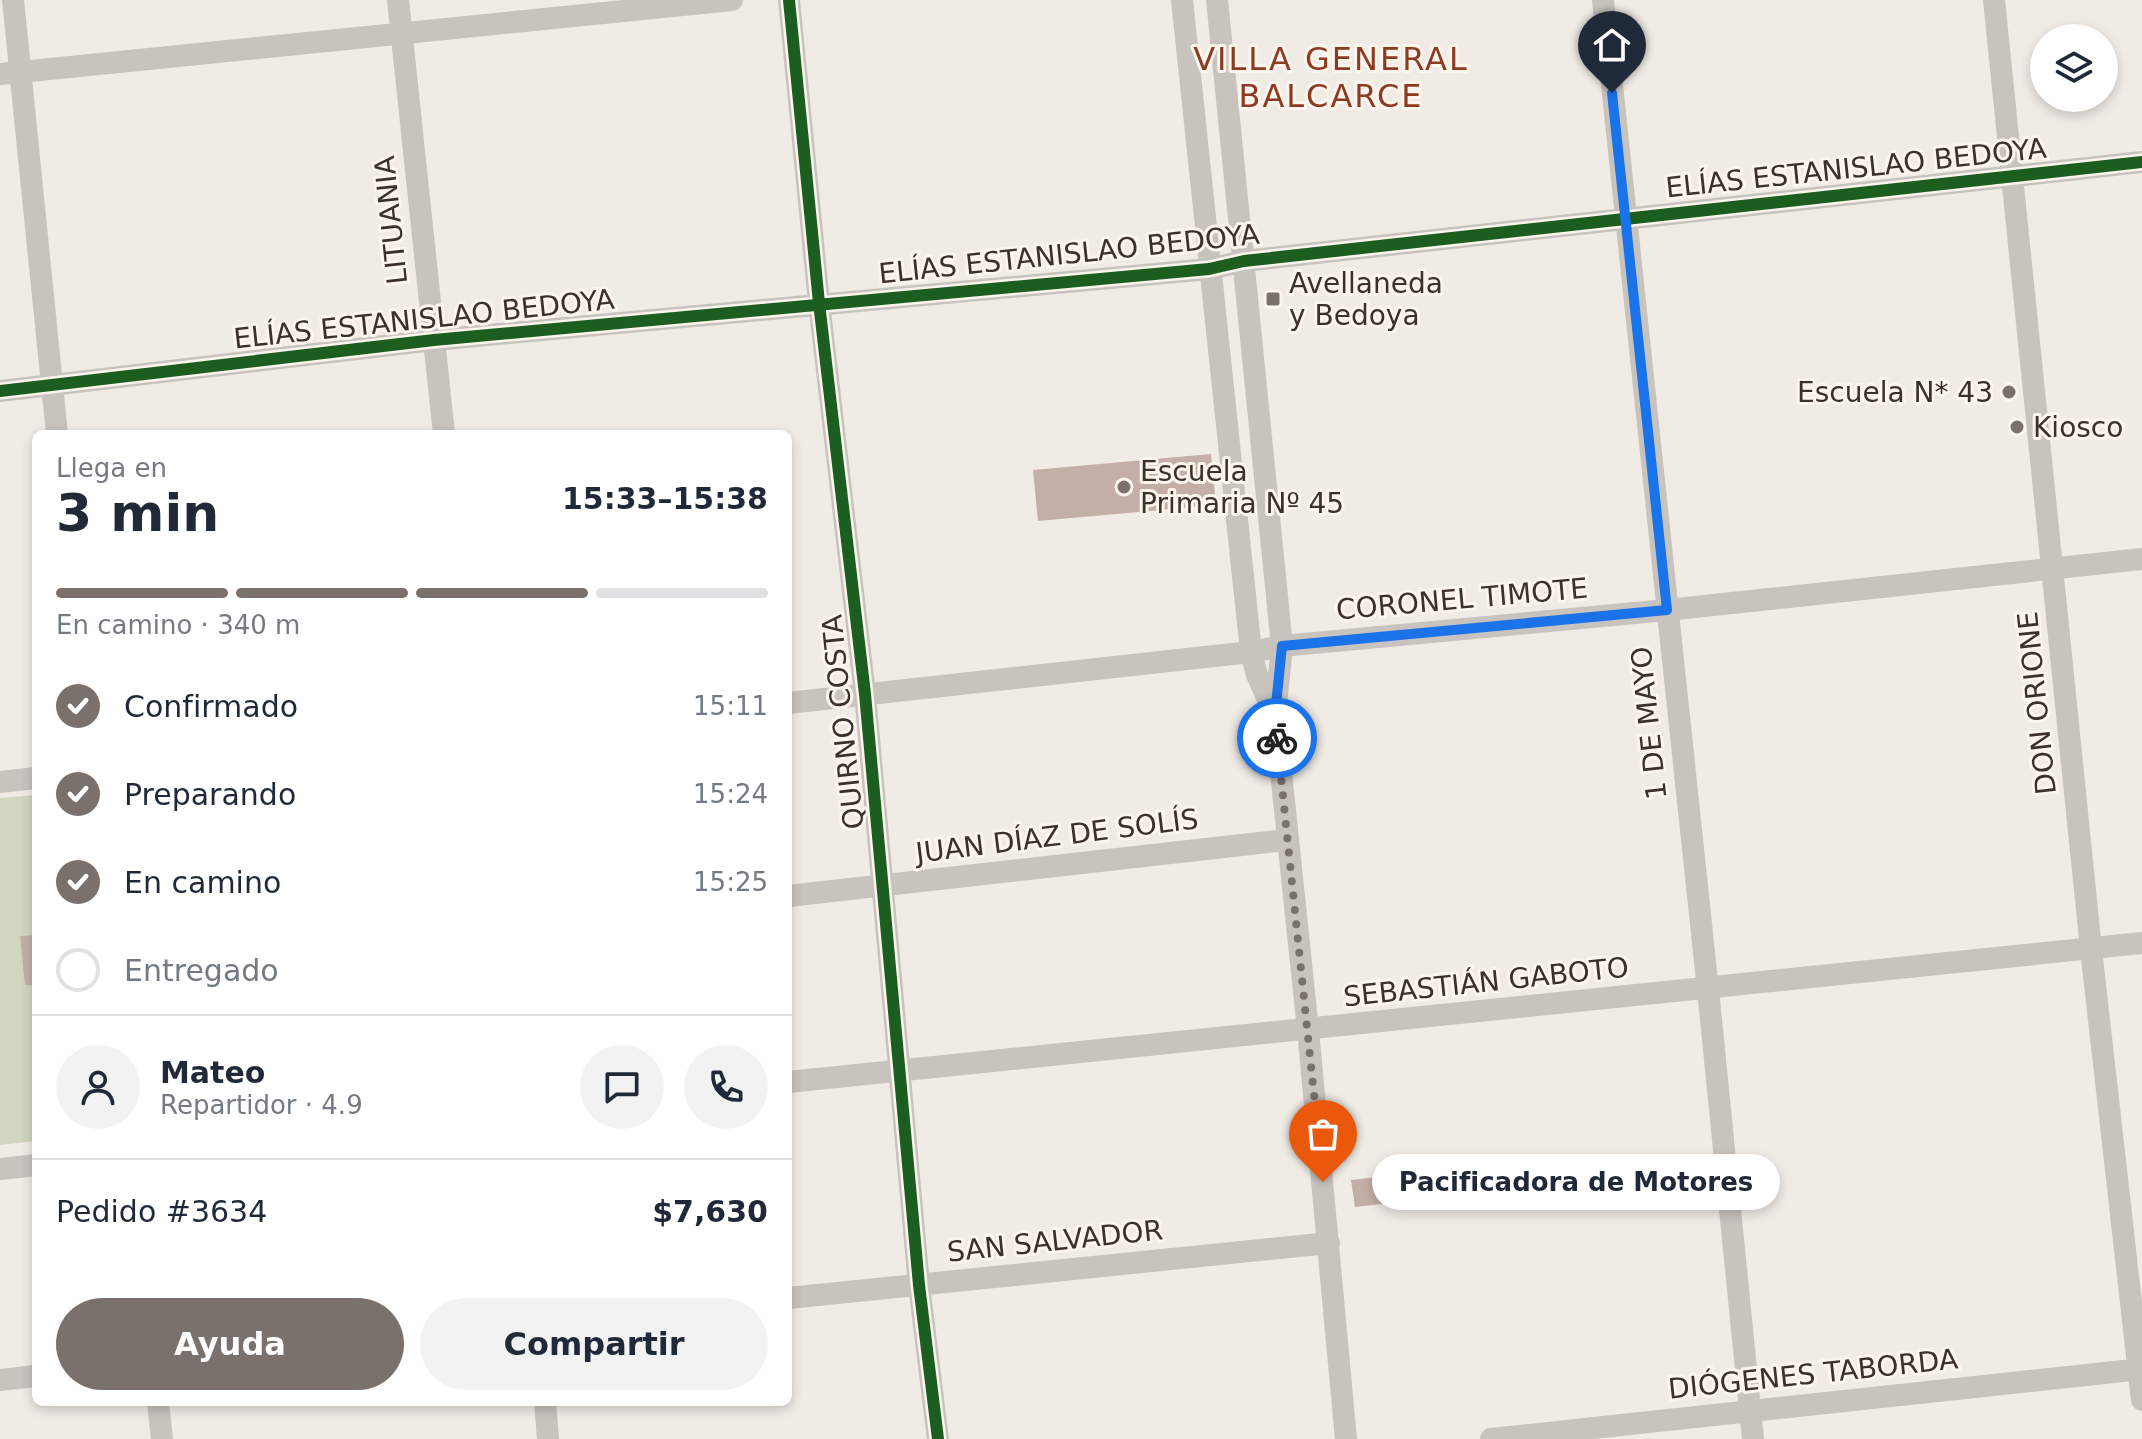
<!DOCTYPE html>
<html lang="es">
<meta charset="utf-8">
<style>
body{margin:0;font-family:"DejaVu Sans",sans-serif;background:#f2f2f3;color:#1f2937;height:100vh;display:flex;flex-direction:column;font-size:30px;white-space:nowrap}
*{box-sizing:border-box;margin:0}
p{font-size:26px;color:#747a83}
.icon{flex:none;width:44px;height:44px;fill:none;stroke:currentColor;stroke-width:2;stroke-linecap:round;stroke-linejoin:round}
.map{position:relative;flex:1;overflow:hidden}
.panel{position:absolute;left:32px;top:430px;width:760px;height:976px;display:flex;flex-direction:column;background:#fff;border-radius:12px;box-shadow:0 4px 12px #0003}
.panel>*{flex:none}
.buttons{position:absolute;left:2030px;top:24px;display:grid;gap:16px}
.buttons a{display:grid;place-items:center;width:88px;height:88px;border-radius:50%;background:#fff;box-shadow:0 4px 12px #0003;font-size:40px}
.pin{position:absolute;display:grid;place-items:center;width:68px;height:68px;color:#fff;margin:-82px -34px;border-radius:50% 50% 50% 0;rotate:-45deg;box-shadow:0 0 8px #0007}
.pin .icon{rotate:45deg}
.courier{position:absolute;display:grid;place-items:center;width:80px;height:80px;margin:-40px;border:6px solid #1a73e8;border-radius:50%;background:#fff;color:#222;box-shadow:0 2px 10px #0007}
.bubble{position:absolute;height:56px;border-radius:28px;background:#fff;box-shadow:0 4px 12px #0003;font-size:26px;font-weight:800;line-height:56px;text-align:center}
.headline em{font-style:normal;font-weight:800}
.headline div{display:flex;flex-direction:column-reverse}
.headline{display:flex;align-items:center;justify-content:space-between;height:136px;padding:0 24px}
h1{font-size:52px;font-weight:800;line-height:60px}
.bar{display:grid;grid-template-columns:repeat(4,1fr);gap:12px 8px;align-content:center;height:96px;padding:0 24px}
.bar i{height:10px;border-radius:6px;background:#e0e1e3}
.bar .current{background:#7a716c}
.bar p{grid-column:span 4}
.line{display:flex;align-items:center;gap:20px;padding:0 24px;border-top:2px solid #e0e1e3}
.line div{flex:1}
.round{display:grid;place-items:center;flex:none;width:84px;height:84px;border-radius:42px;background:#f2f2f3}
ol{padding:0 24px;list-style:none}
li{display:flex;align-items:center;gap:24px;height:88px}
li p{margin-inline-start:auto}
li .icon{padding:8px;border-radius:50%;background:#7a716c;color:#fff;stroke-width:4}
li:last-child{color:#747a83}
li i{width:44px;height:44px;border:4px solid #e0e1e3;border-radius:50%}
.button{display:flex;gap:16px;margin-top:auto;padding:16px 24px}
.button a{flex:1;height:92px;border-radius:48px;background:#7a716c;color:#fff;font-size:32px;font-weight:800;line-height:92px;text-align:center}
.button a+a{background:#f2f2f3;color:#1f2937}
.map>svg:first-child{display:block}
.green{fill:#d1d6bf}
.building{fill:#c3afa7}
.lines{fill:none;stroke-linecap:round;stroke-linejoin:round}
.minor{stroke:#c9c3be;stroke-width:22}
.cycleway-casing{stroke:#fbf5ee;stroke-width:17}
.cycleway{stroke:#1b5e20;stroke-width:12}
.done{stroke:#7a716c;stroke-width:8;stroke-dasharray:0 14.4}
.route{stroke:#1a73e8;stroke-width:10}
.poi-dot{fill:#7a716c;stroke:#fbf5ee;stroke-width:3}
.labels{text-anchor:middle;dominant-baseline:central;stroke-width:6;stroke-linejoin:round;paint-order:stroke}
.street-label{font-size:28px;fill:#3b302b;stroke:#fbf5ee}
.poi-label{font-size:28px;fill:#3b302b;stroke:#fbf5ee;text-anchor:start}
.quarter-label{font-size:32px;letter-spacing:2px;fill:#8c3b22;stroke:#fbf5ee}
</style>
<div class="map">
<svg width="2142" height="1439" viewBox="0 0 2142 1439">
<rect width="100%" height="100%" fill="#f0ebe5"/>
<path class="green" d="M36,795V1141L0,1145V798Z"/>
<path class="building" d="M1211,454L1216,505L1038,521L1033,470Z
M36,935V985H25L20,936Z
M1498,1163L1502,1190L1355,1207L1351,1180Z"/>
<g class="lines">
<path class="minor" d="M13,0L57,434
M398,0L444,434
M789,0L819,303L865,694L919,1285L938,1439
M1182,0L1251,652L1257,675L1275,715
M1217,0L1282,646L1275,715L1308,1030L1346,1439
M1603,0L1708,990L1753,1439
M1994,0L2091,949L2142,1400
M0,74L732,0
M0,391L434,340L1209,269L1244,261L2142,162
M788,703L1251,652L1282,646L1667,610L2142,559
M0,782L36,778
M788,896L1286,840
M788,1082L2142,943
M0,1169L36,1165
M788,1298L1329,1243
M0,1380L36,1376
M158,1402L162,1439
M545,1402L548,1439
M1491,1439L2142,1369"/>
<g class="cycleway-casing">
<path id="cycleway" d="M789,0L819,303L865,694L919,1285L938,1439
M0,391L434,340L1209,269L1244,261L2142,162"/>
</g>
<use href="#cycleway" class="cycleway"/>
</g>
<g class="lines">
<path class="done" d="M1277,738L1323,1182"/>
<path class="route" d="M1277,738L1275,715L1282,646L1667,610L1612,93"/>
</g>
<g class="poi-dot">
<rect x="1265" y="291" width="16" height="16" rx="4"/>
<circle cx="2009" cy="392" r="8"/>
<circle cx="2017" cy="427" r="8"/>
<circle cx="1124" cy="487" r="8"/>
</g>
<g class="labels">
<g class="street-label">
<text transform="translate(1856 168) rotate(-6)">ELÍAS ESTANISLAO BEDOYA</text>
<text transform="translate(391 220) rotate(-96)">LITUANIA</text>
<text transform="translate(1069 254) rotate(-6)">ELÍAS ESTANISLAO BEDOYA</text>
<text transform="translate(424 319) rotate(-6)">ELÍAS ESTANISLAO BEDOYA</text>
<text transform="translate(1462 599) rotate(-5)">CORONEL TIMOTE</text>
<text transform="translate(2037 703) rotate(-96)">DON ORIONE</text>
<text transform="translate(843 722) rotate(-96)">QUIRNO COSTA</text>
<text transform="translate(1649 723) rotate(-96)">1 DE MAYO</text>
<text transform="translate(1057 836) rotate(-7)">JUAN DÍAZ DE SOLÍS</text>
<text transform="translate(1486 982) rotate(-6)">SEBASTIÁN GABOTO</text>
<text transform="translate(1055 1241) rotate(-6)">SAN SALVADOR</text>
<text transform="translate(1813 1374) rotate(-6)">DIÓGENES TABORDA</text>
</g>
<g class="poi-label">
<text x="1289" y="283">Avellaneda<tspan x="1289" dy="32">y Bedoya</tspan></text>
<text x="1993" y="392" text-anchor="end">Escuela N* 43</text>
<text x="2033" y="427">Kiosco</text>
<text x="1140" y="471">Escuela<tspan x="1140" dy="32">Primaria Nº 45</tspan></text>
</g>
<g class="quarter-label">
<text x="1331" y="59">VILLA GENERAL<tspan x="1331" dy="37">BALCARCE</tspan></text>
</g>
</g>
</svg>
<div class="buttons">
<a><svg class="icon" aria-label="layers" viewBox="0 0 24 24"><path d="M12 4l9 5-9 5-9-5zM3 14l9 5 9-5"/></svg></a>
</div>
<div class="pin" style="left:1323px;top:1182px;background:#ea580c"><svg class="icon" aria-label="bag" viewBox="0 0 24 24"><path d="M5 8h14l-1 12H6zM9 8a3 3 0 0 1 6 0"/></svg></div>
<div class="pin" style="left:1612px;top:93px;background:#1f2937"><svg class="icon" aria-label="home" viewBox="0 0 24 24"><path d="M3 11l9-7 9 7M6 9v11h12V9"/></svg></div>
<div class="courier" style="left:1277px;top:738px"><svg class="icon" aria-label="bike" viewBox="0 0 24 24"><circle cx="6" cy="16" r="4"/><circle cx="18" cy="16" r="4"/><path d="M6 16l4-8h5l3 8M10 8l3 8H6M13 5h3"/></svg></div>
<div class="bubble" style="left:1372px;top:1154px;width:408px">Pacificadora de Motores</div>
<section class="panel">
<div class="headline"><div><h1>3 min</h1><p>Llega en</p></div><em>15:33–15:38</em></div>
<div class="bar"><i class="current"></i><i class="current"></i><i class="current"></i><i></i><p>En camino · 340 m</p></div>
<ol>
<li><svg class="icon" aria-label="check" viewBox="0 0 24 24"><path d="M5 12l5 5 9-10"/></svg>Confirmado<p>15:11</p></li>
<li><svg class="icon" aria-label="check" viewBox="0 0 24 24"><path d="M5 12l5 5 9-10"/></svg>Preparando<p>15:24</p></li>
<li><svg class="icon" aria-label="check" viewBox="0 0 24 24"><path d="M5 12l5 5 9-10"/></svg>En camino<p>15:25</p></li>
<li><i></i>Entregado</li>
</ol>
<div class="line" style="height:144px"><a class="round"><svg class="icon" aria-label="person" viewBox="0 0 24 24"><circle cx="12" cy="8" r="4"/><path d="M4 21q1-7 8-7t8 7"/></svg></a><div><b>Mateo</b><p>Repartidor · 4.9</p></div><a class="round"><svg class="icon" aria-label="chat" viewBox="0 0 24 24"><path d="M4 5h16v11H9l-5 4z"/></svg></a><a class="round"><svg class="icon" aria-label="phone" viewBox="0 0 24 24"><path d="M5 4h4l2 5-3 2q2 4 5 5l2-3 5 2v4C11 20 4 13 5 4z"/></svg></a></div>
<div class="line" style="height:104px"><div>Pedido #3634</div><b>$7,630</b></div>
<div class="button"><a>Ayuda</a><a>Compartir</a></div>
</section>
</div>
